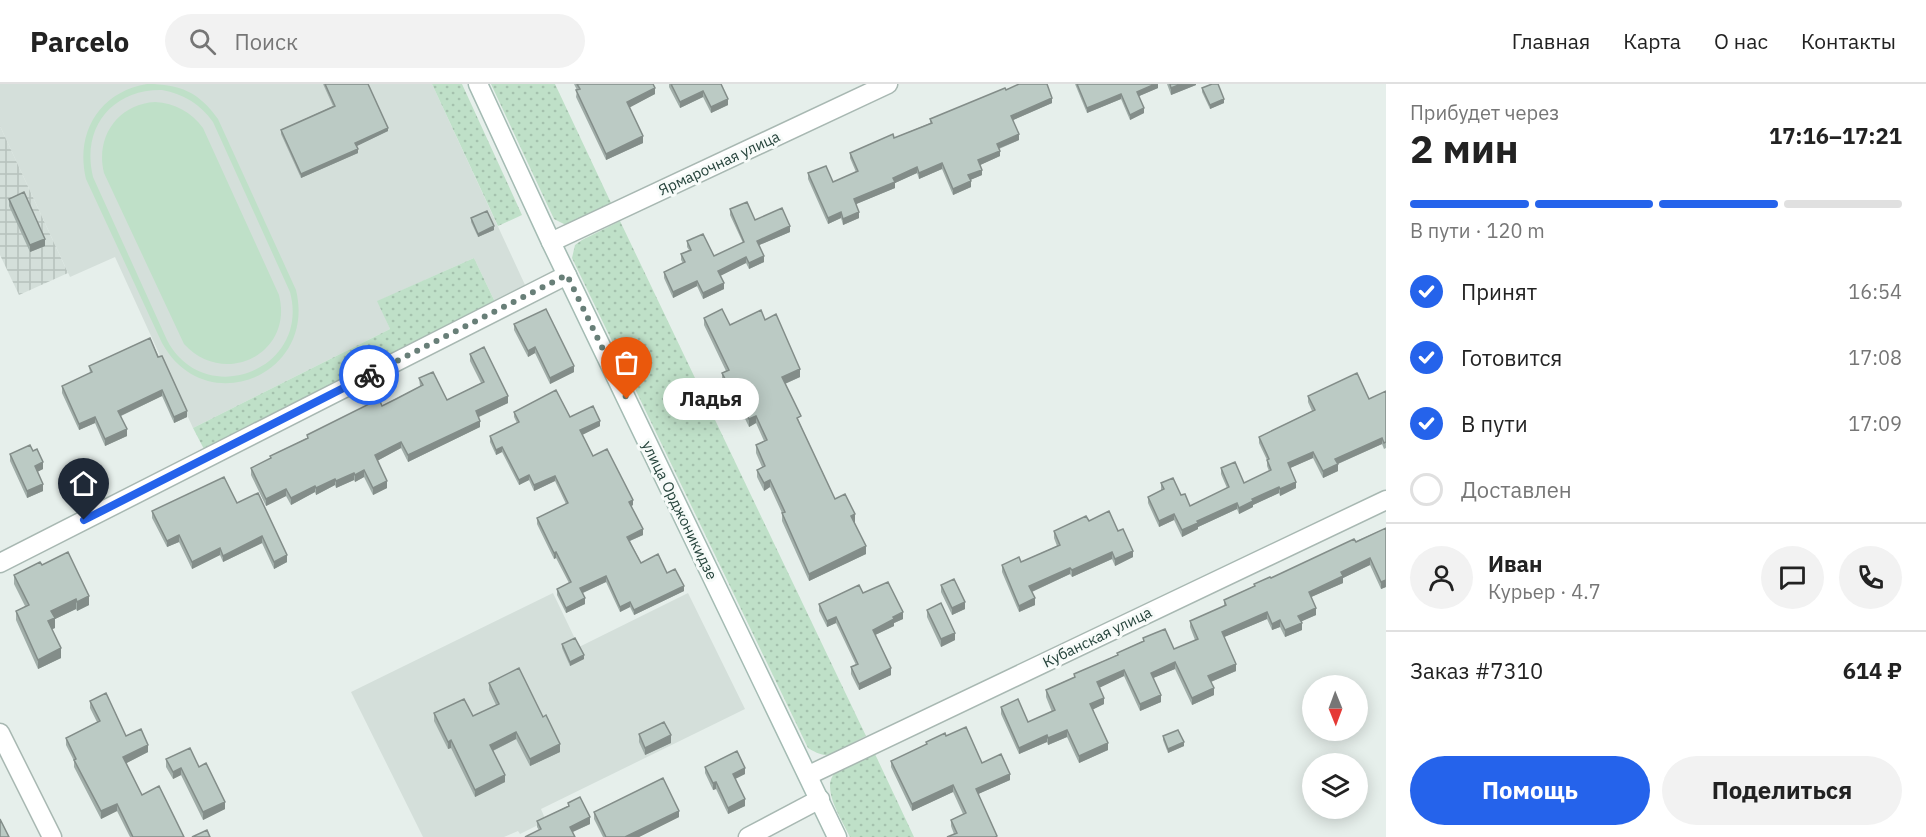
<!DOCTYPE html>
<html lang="ru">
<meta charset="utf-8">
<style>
body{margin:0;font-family:"IBM Plex Sans",sans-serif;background:#f2f2f2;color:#222;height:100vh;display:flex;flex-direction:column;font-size:22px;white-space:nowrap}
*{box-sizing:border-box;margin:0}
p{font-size:20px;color:#767676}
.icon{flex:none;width:33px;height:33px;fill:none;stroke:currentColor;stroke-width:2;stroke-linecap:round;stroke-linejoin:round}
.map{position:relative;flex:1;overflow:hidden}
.details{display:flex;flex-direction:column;background:#fff;width:540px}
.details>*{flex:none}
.needle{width:39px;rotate:179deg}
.buttons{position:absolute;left:1302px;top:591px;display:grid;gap:12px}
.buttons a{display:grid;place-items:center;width:66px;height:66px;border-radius:50%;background:#fff;box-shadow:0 3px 15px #0003;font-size:30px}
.pin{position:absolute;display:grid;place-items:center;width:51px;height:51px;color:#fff;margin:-62px -26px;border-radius:50% 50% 50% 0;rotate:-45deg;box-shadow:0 0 6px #0007}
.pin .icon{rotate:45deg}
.courier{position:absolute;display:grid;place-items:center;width:60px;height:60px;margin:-30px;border:4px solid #2563eb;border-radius:50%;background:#fff;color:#222;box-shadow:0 2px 8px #0007}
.bubble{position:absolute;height:42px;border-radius:21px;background:#fff;box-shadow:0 3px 15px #0003;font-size:20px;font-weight:800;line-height:42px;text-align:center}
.summary em{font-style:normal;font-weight:800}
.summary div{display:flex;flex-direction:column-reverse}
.summary{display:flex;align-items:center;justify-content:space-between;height:102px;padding:0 24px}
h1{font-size:39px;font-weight:800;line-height:45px}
.bar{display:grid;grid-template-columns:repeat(4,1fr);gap:9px 6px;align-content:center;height:72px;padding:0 24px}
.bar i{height:8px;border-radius:4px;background:#e0e0e0}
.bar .active{background:#2563eb}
.bar p{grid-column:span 4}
.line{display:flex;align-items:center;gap:15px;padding:0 24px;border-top:2px solid #e0e0e0}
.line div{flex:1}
.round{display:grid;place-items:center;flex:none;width:63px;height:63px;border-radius:32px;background:#f2f2f2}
ol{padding:0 24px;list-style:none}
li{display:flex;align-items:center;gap:18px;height:66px}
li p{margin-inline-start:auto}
li .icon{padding:6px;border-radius:50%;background:#2563eb;color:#fff;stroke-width:4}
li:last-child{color:#767676}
li i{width:33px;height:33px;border:3px solid #e0e0e0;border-radius:50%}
.button{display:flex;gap:12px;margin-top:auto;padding:12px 24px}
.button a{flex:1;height:69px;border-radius:36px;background:#2563eb;color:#fff;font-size:24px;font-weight:800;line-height:69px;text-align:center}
.button a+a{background:#f2f2f2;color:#222}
header{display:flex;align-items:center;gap:36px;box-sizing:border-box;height:84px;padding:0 30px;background:#fff;border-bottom:2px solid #e0e0e0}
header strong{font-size:28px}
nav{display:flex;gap:33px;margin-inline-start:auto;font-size:21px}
.search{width:420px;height:54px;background:#f2f2f2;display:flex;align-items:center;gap:15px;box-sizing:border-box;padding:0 21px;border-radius:33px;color:#767676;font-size:22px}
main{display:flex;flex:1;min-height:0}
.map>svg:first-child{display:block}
.built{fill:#d4dfda}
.industrial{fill:url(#industrial-grid)}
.grass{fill:url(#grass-dots)}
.pitch{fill:#bfe0c8;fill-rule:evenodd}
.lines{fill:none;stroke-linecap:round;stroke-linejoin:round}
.street-casing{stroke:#a8b8b2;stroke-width:21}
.secondary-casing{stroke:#a4bbb3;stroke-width:21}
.street{stroke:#fff;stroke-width:18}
.secondary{stroke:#fff;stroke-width:18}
.wall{fill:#a1aea9}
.shaded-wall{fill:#838d89}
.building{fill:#bbcac4;stroke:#838d89;stroke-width:1.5}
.done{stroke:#687f78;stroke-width:6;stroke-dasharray:0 10.8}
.route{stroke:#2563eb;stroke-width:8}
.labels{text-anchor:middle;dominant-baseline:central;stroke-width:6;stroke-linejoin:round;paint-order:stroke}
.street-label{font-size:15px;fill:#24423a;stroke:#f7fbf9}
</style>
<header>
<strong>Parcelo</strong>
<div class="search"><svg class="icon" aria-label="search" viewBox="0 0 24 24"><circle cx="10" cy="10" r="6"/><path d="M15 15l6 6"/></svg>Поиск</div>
<nav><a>Главная</a><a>Карта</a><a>О нас</a><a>Контакты</a></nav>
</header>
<main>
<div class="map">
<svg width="1386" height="753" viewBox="0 0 1386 753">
<defs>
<pattern id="industrial-grid" width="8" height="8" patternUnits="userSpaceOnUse" patternTransform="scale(1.5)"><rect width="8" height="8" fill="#d4dfda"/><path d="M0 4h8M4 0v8" fill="none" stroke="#b6c1bc"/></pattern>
<pattern id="grass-dots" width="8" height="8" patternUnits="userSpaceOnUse" patternTransform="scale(1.5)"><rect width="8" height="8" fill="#bfe0c8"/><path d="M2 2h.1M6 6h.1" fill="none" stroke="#a4c1ad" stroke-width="1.8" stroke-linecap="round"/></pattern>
</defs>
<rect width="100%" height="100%" fill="#e6efeb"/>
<path class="built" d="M0,0H432L526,203L495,218L474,174L378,217L390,245L193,344L115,173L70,193L0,42Z
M553,509L579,563L688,509L745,625L541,725L546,737L520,750L518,747L504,753H423L351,608Z"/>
<path class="industrial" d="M0,42L68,189L19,211L0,171Z"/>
<path class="grass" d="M432,0H462L522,131L498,142Z
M491,0H555L612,121L570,140H564L554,135Z
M620,137L866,652L831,670C823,673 815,668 808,664L572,174L575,161L582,156Z
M474,174L495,218L205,367L193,344L390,245L377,217Z
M875,670L914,753H850C843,737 819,703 836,688C842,683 866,674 875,670Z"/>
<path class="pitch" d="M147,0C180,0 199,8 218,35L296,206C317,292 205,337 162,259L86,95C75,49 99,8 147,0ZM162,6C184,10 200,20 213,38L290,208C311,286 204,327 167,256L93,93C81,44 112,5 162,6Z
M155,18C175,19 191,28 203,44L279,211C294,270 224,304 184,260L104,89C95,53 118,20 155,18Z"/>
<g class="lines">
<g class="street-casing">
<path id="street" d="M551,158L888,0
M0,479L567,191
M0,649L52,753
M809,691L1386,416
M748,753L820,715"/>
</g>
<g class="secondary-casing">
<path id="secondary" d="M478,0L551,158L837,753"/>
</g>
<use href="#street" class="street"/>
<use href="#secondary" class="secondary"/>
</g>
<path class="wall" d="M323,0H368L388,47L356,62L358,69L301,94L281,50V46L333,22Z
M574,0H653L655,10L629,23L643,59L606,76L576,13L577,6Z
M669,0H721L728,21L711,29L703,13L680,24L669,3Z
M1075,0H1158V4L1139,12L1144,29L1130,36L1121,15L1087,29Z
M1167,0H1196V1L1171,11Z
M1202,4L1224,19L1210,25L1202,8Z
M1006,6L1052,19L1013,36L1019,56L999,65L1000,72L980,81L982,91L970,96L971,103L953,111L942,85L919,95L917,89L895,99V104L856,120L859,134L843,141L841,134L828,140L808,95V89L833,98L856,88L850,74V69L894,54L930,39V35Z
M9,115L45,162L30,168L9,122Z
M730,125L755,136L790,148L759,161L764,178L749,185L746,179L720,192L724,205L703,215L697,202L673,214L664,194V188L683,179L681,176V170L689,166L687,163V157L714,172L743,159L730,131Z
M471,134L494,146L478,153L471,138Z
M704,234L730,241L765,236L800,293L785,300L800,340L835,415L855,438H854L866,470L809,497L782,437V429L770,403L764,407L757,393V386L762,383L756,369V361L764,357L756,339L749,343L733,310L730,312L722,297V289L726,287L704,241Z
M514,240L574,288L550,300L535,269L528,273L514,246Z
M150,254L187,333L174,339L162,312L121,332L127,352L105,362L95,339L79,346L62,309V302L90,289L89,282Z
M470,270L508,319L479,333L480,343L408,378L401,364L377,377L387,404L373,411L364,393L355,398L354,396L336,404L335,401L316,411L315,408L291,421L286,412L266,422L251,391V384L270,375V372L307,354V351L382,322L420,302L419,294L447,316L481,299L470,277Z
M1386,307V364L1384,365L1382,360L1338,380V387L1323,394L1313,374L1290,384L1296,404L1280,412L1279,409L1253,421V423L1239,430L1237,425L1198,443V445L1182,453L1174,436L1159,443L1148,419V413L1161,406V399L1181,411L1190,422L1227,404L1221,390V384L1244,399L1269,387L1267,382V376L1259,359V353L1312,327L1308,318V312L1369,315Z
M514,328L570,333L600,342L582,351L593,372L633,421L631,422L643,451L630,457L641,479L667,489L684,507L634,531L630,523L620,528L606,498L583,509L585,520L566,529L557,511V505L569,499L556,474L554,475L537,440V434L566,420L555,397L534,407L529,396L519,401L502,368L496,371L490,358V352L517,339L514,333Z
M10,370L43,385L37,388L43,407L27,414L10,377Z
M237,419L287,478L274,485L262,459L223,478L220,471L192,485L179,458L167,463L152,434V427Z
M1089,437L1118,447L1133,473L1115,482L1112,475L1072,493L1070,490L1032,508L1035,521L1019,528L1002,488V481L1021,478L1057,462L1054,454V447Z
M1386,444V503L1381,505L1370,481L1343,494V499L1311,513L1316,531L1301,537L1302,546L1285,553L1280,543L1272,546L1267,535L1224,553L1236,587L1211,598L1214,611L1192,621L1175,585L1153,594L1161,618L1140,627L1124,592L1100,603L1104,620L1093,625L1108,666L1079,679L1067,653L1048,661L1047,658L1019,670L1001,630V623L1028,638L1052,628L1046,613V606L1074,593V590L1117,571V569L1143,557V554L1174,565L1195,556L1190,543V537L1224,522V516L1254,502V500L1271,494Z
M42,481L89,521L77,527L76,525L55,535V544L52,545L61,574L38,585L16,536V527L25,522L14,500V491Z
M941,501L965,525L952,531L941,508Z
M863,509L903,535L894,539V542L875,551L891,591L859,606L851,590V583L856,581L836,539L827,543L819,527V520Z
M927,526L955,556L941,563L927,533Z
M562,560L584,575L570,582L562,564Z
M489,599L560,668L530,682L516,655L493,667L505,698L475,713L451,664L448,665L434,637V629L473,632L496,621L489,606Z
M90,617L126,652L148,668L126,679L142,711L184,753H130L117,727L101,735L74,683V677L66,661V654L97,638L90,624Z
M639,650L671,659L645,671L639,658Z
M946,652L982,679L1010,696L978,710L997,753L954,750L951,742V736L963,730L953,708L912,727L891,683V677L926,661V658Z
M1163,652L1184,662L1168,669L1163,656Z
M166,675L199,683L225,725L203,736L181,691L173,695L166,683Z
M705,683L745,690L735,695L745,722L728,730L716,705L713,706L705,689Z
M568,719L590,740L573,748L539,746L537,743V737L568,722Z
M594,728L679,733L639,753H603L594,735Z"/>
<path class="shaded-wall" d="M1155,0H1158V4L1137,13V8Z
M1181,0H1196V1L1171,11V4Z
M655,4V10L627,25V18Z
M703,7V13L680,24V18Z
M1121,10V15L1087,29V24Z
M1052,14V19L1011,37V32Z
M728,15V21L711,29V23Z
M1224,15V19L1210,25V21Z
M1144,24V29L1130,36V31Z
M388,44V47L355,63V59Z
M1019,50V56L997,65V60Z
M643,52V59L606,76V70Z
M358,65V69L301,94V90Z
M1000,67V72L978,82V76Z
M942,79V85L919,95V89Z
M917,83V89L895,99V104L854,121V115L893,94Z
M982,86V91L968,97V91Z
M971,97V103L953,111V105Z
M841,128V134L828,140V134Z
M859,128V134L843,141V135Z
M494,142V146L478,153V150Z
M790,142V148L757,162V157Z
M45,155V162L30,168V161Z
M764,172V178L749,185V179Z
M746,173V179L718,193V187Z
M697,197V202L673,214V208Z
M724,199V205L703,215V209Z
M535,263V269L528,273V267Z
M574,282V288L550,300V294Z
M800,285V293L782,301V293Z
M733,302V310L730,312V304Z
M162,306V312L118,333V327Z
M508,312V319L476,334V327Z
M187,327V333L174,339V333Z
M756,332V339L749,343V335Z
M95,333V339L79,346V340Z
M480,337V343L408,378V371Z
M600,337V342L580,352V346Z
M127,345V352L105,362V355Z
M1382,354V360L1335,381V375Z
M401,358V364L375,378V371Z
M502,363V368L496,371V366Z
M1313,368V374L1288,385V379Z
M43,378V385L35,389V382Z
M1338,380V387L1323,394V387Z
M364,386V393L355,398V391Z
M354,389V396L336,404V397Z
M529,391V396L519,401V396Z
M555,392V397L534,407V401Z
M335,395V401L316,411V404Z
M770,396V403L764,407V399Z
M387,397V404L373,411V404Z
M1296,398V404L1280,412V405Z
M43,400V407L27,414V407Z
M315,402V408L291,421V414Z
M1279,403V409L1253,421V423L1239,430V424L1252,415Z
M286,405V412L266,422V415Z
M633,416V421L629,423V418Z
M1237,419V425L1198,443V445L1182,453V446L1197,437Z
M855,430V438L851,440V432Z
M1174,430V436L1159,443V437Z
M643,445V451L627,458V453Z
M179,451V458L167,463V457Z
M262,452V459L223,478V472Z
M866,462V470L809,497V490Z
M220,464V471L192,485V478Z
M1133,467V473L1115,482V475Z
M556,468V474L554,475V469Z
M1112,468V475L1072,493V486Z
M287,471V478L274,485V478Z
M1370,474V481L1343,494V499L1309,514V508L1341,488Z
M1070,484V490L1029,509V502Z
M606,492V498L580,510V504Z
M1386,496V503L1381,505V498Z
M684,502V507L634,531V526Z
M89,512V521L77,527V518Z
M585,514V520L566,529V524Z
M1035,514V521L1019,528V522Z
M76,515V525L55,535V544L48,547V537L51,527Z
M630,518V523L620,528V523Z
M965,518V525L952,531V524Z
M1316,524V531L1298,539V532Z
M903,528V535L894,539V542L873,552V546L893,533Z
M1267,528V535L1222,554V548Z
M836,533V539L827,543V537Z
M1280,536V543L1272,546V540Z
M1302,539V546L1285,553V546Z
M955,549V556L941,563V555Z
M61,564V574L38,585V576Z
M584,571V575L570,582V578Z
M1175,578V585L1151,595V589Z
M1236,580V587L1208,599V592Z
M891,584V591L859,606V600Z
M1124,586V592L1097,605V598Z
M1214,604V611L1192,621V614Z
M1161,611V618L1140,627V620Z
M1104,614V620L1090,627V620Z
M1067,646V653L1048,661V654Z
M516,648V655L490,668V661Z
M671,651V659L645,671V664Z
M1047,651V658L1019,670V664Z
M451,656V664L448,665V658Z
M1184,658V662L1168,669V665Z
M1108,659V666L1079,679V672Z
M560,660V668L530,682V675Z
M148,661V668L123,681V673Z
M181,684V691L173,695V688Z
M745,684V690L733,696V690Z
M1010,690V696L976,711V705Z
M505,691V698L475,713V706Z
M716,698V705L713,706V699Z
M953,701V708L912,727V720Z
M745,715V722L728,730V724Z
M225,718V725L203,736V728Z
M117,720V727L101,735V727Z
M679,727V733L639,753H625Z
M590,733V740L570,749V743Z"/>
<path class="building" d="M325,0H368L388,44L355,59L358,65L301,90L281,46L335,22Z
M577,0H653L655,4L627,18L643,52L606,70L576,6L580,5Z
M671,0H721L728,15L711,23L703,7L680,18Z
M1019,0H1047L1052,14L1011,32L1019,50L997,60L1000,67L978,76L982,86L968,91L971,97L953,105L942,79L919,89L917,83L893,94L895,98L854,115L859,128L843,135L841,128L828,134L808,89L826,82L833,98L858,87L850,69L893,50L894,54L932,39L930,35L1005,4L1006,6Z
M1077,0H1155L1137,8L1144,24L1130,31L1121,10L1087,24Z
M1170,0H1181L1171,4Z
M1212,0H1218L1224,15L1210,21L1202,4Z
M24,108L45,155L30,161L9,115Z
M747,118L755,136L782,124L790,142L757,157L764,172L749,179L746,173L718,187L724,199L703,209L697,197L673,208L664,188L685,178L681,170L691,166L687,157L703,150L714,172L744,158L730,125Z
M487,127L494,142L478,150L471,134Z
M546,225L574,282L550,294L535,263L528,267L514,240Z
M722,225L730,241L761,226L765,236L776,230L800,285L782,293L801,332L797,334L835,415L845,410L855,430L851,432L866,462L809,490L782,429L785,428L770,396L764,399L757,386L765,382L756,361L767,356L756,332L749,335L733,302L730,304L722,289L729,286L704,234Z
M150,254L158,273L162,272L187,327L174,333L162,306L118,327L127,345L105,355L95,333L79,340L62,302L92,288L89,282Z
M484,263L508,312L476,327L480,337L408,371L401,358L375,371L387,397L373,404L364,386L355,391L354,389L336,397L335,395L316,404L315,402L291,414L286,405L266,415L251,384L271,374L270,372L308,354L307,351L379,315L382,322L396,315L423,301L419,294L433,288L447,316L484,298L470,270Z
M1357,289L1369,315L1386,307V358L1384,359L1382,354L1335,375L1338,380L1323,387L1313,368L1288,379L1296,398L1280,405L1279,403L1252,415L1253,417L1239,424L1237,419L1197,437L1198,439L1182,446L1174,430L1159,437L1148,413L1164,405L1161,399L1173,394L1181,411L1185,410L1190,422L1229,403L1221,384L1235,378L1244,399L1271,386L1267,376L1269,375L1259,353L1315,326L1308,312Z
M556,306L570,333L593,322L600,337L580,346L593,372L607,365L633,416L629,418L643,445L627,453L641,479L658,470L667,489L675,485L684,502L634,526L630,518L620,523L606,492L580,504L585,514L566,524L557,505L571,498L556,468L554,469L537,434L568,419L555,392L534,401L529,391L519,396L502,363L496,366L490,352L519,338L514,328Z
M30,361L33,367L37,365L43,378L35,382L43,400L27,407L10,370Z
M224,393L237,419L258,409L287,471L274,478L262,452L223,472L220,464L192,478L179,451L167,457L152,427Z
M1109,427L1118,447L1123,445L1133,467L1115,475L1112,468L1072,486L1070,484L1029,502L1035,514L1019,522L1002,481L1019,473L1021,478L1060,461L1054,447L1086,432L1089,437Z
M1386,444V496L1381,498L1370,474L1341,488L1343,492L1309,508L1316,524L1298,532L1302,539L1285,546L1280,536L1272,540L1267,528L1222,548L1236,580L1208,592L1214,604L1192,614L1175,578L1151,589L1161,611L1140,620L1124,586L1097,598L1104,614L1090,620L1108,659L1079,672L1067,646L1048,654L1047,651L1019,664L1001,623L1018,615L1028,638L1055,626L1046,606L1075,593L1074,590L1118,571L1117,569L1144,557L1143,554L1165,545L1174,565L1198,555L1190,537L1226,521L1224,516L1255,502L1254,500L1270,493L1271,494L1354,455L1356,458Z
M68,468L89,512L77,518L76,515L51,527L55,534L48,537L61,564L38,576L16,527L29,521L14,491L40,478L42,481Z
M954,495L965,518L952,524L941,501Z
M888,498L903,528L893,533L894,535L873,546L891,584L859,600L851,583L858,580L836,533L827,537L819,520L859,501L863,509Z
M941,519L955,549L941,555L927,526Z
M575,554L584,571L570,578L562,560Z
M519,584L543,633L546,631L560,660L530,675L516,648L490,661L505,691L475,706L451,656L448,658L434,629L464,615L473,632L499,620L489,599Z
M106,609L126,652L141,645L148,661L123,673L142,711L159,702L184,753H133L117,720L101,727L74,676L76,675L66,654L100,637L90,617Z
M664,638L671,651L645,664L639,650Z
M966,643L982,679L1001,670L1010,690L976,705L997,752L995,753H947L957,749L951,736L966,729L953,701L912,720L891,677L927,660L926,658L945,649L946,652Z
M1178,646L1184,658L1168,665L1163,652Z
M190,664L199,683L206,679L225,718L203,728L181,684L173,688L166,675Z
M737,667L745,684L733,690L745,715L728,724L716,698L713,699L705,683Z
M663,694L679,727L625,753H606L594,728Z
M580,713L590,733L570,743L575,753H525L541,745L537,737L569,722L568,719Z
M0,735L9,753H0Z
M207,746L210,753H192Z"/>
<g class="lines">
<path class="done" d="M369,291L567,191L627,315"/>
<path class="route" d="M84,436L369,291"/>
</g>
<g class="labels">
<g class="street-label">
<text transform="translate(719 79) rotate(-25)">Ярмарочная улица</text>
<text transform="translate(680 426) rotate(64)">улица Орджоникидзе</text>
<text transform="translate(1097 553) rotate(-26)">Кубанская улица</text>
</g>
</g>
</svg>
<div class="buttons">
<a><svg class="needle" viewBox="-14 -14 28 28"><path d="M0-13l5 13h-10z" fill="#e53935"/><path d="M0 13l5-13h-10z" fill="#767676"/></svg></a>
<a><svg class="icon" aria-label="layers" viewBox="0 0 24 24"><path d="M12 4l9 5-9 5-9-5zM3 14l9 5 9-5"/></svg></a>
</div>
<div class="pin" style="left:627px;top:315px;background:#ea580c"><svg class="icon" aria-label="bag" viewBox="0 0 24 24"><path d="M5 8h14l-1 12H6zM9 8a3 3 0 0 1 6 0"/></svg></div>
<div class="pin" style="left:84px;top:436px;background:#1f2937"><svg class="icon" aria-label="home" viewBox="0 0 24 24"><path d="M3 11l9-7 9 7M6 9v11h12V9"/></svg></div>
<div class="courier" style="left:369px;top:291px"><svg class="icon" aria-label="bike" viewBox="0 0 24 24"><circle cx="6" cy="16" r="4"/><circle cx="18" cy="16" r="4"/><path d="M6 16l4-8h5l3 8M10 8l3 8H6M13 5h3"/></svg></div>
<div class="bubble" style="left:663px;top:294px;width:96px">Ладья</div>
</div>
<section class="details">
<div class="summary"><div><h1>2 мин</h1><p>Прибудет через</p></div><em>17:16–17:21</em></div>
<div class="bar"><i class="active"></i><i class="active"></i><i class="active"></i><i></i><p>В пути · 120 m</p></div>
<ol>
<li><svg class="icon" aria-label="check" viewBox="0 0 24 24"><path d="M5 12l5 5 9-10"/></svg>Принят<p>16:54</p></li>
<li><svg class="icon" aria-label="check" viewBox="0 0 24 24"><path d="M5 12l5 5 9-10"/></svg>Готовится<p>17:08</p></li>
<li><svg class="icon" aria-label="check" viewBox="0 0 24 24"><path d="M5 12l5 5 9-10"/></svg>В пути<p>17:09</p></li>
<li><i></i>Доставлен</li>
</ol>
<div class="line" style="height:108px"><a class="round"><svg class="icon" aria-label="person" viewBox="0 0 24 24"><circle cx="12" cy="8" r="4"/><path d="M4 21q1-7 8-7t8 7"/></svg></a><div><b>Иван</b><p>Курьер · 4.7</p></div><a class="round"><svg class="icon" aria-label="chat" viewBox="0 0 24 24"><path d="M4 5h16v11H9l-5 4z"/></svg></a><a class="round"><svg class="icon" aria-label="phone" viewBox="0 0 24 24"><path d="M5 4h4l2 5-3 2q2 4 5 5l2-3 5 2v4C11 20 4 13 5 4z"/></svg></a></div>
<div class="line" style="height:78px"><div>Заказ #7310</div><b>614 ₽</b></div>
<div class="button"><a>Помощь</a><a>Поделиться</a></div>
</section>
</main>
